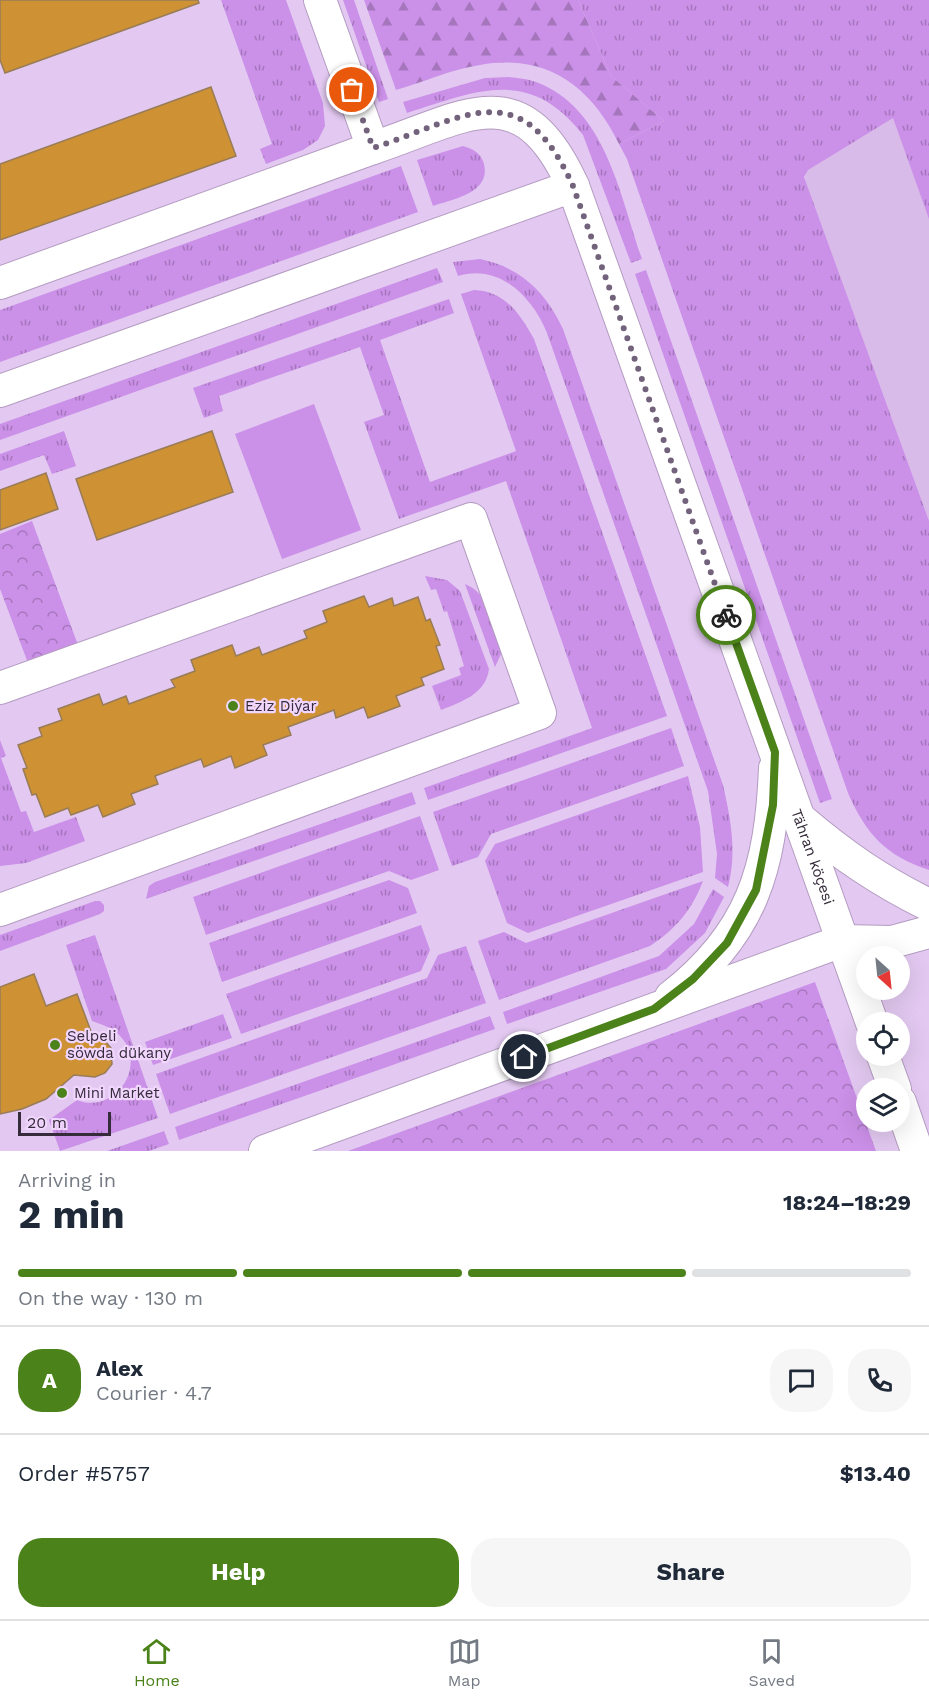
<!DOCTYPE html>
<meta charset="utf-8">
<style>
body{margin:0;font-family:"Work Sans",sans-serif;background:#f6f6f7;color:#1f2937;height:100vh;display:flex;flex-direction:column;font-size:22px;white-space:nowrap}
*{box-sizing:border-box;margin:0}
p{font-size:20px;color:#747a83}
.icon{flex:none;width:33px;height:33px;fill:none;stroke:currentColor;stroke-width:2;stroke-linecap:round;stroke-linejoin:round}
.map{position:relative;height:1151px;overflow:hidden}
.panel{display:flex;flex-direction:column;background:#fff;flex:1}
.panel>*{flex:none}
.needle{width:39px;rotate:153deg}
.tools{position:absolute;left:856px;top:946px;display:grid;gap:12px}
.tools a{display:grid;place-items:center;width:54px;height:54px;border-radius:50%;background:#fff;box-shadow:0 6px 24px #0002;font-size:30px}
.scale{position:absolute;left:18px;bottom:15px;width:93px;box-sizing:border-box;padding-left:6px;border:3px solid #352b3b;border-top:0;font-size:16px;line-height:21px;white-space:nowrap;color:#352b3b;-webkit-text-stroke:4px #f1d6fe;paint-order:stroke}
.pin{position:absolute;display:grid;place-items:center;width:51px;height:51px;color:#fff;margin:-26px;border:3px solid #fff;border-radius:50%;box-shadow:0 2px 6px #0007}
.courier{position:absolute;display:grid;place-items:center;width:60px;height:60px;margin:-30px;border:4px solid #4b821a;border-radius:50%;background:#fff;color:#222;box-shadow:0 2px 8px #0007}
.headline em{font-style:normal;font-weight:700}
.headline div{display:flex;flex-direction:column-reverse}
.headline{display:flex;align-items:center;justify-content:space-between;height:102px;padding:0 18px}
h1{font-size:39px;font-weight:700;line-height:45px}
.bar{display:grid;grid-template-columns:repeat(4,1fr);gap:9px 6px;align-content:center;height:72px;padding:0 18px}
.bar i{height:8px;border-radius:4px;background:#e0e1e3}
.bar .active{background:#4b821a}
.bar p{grid-column:span 4}
.line{display:flex;align-items:center;gap:15px;padding:0 18px;border-top:2px solid #e0e1e3}
.line div{flex:1}
.round{display:grid;place-items:center;flex:none;width:63px;height:63px;border-radius:24px;background:#f6f6f7}
.cta{display:flex;gap:12px;margin-top:auto;padding:12px 18px}
.cta a{flex:1;height:69px;border-radius:24px;background:#4b821a;color:#fff;font-size:24px;font-weight:700;line-height:69px;text-align:center}
.cta a+a{background:#f6f6f7;color:#1f2937}
.tab-bar{display:flex;justify-content:space-around;align-items:center;height:84px;border-top:2px solid #e0e1e3;background:#fff;font-size:16px;color:#747a83}
.tab-bar a{display:grid;justify-items:center;gap:3px}
.tab-bar .active{color:#4b821a}
.map>svg:first-child{display:block}
.built{fill:#d9bbe9}
.grass{fill:url(#grass-tufts)}
.forest{fill:url(#forest-firs)}
.park{fill:url(#park-crowns)}
.garden{fill:#cb90e8}
.building{fill:#ce9133;stroke:#987c59;stroke-width:1.5}
.lines{fill:none;stroke-linecap:round;stroke-linejoin:round}
.minor-casing{stroke:#b49bc1;stroke-width:34}
.minor{stroke:#fff;stroke-width:32}
.done{stroke:#72627b;stroke-width:6;stroke-dasharray:0 10.8}
.route{stroke:#4b821a;stroke-width:8}
.poi-dot{fill:#4b821a;stroke:#f1d6fe;stroke-width:2}
.labels{text-anchor:middle;dominant-baseline:central;stroke-width:4.5;stroke-linejoin:round;paint-order:stroke}
.poi-label{font-size:15px;fill:#352b3b;stroke:#f1d6fe;text-anchor:start}
.street-label{font-size:15px;fill:#352b3b;stroke:#f1d6fe}
</style>
<div class="map">
<svg width="929" height="1151" viewBox="0 0 929 1151">
<defs>
<pattern id="grass-tufts" width="24" height="20" patternUnits="userSpaceOnUse" patternTransform="scale(1.5)"><rect width="24" height="20" fill="#cb90e8"/><path d="M3 7l-1-3M5 7V3M7 7l1-3M15 17l-1-3M17 17v-4M19 17l1-3" fill="none" stroke="#a676bd"/></pattern>
<pattern id="forest-firs" width="22" height="20" patternUnits="userSpaceOnUse" patternTransform="scale(1.5)"><rect width="22" height="20" fill="#cb90e8"/><path d="M5 1l3.5 6h-7zM16 11l3.5 6h-7z" fill="#a676bd"/></pattern>
<pattern id="park-crowns" width="20" height="18" patternUnits="userSpaceOnUse" patternTransform="scale(1.5)"><rect width="20" height="18" fill="#cb90e8"/><path d="M2 6a3 3 0 1 1 6 0M12 15a3 3 0 1 1 6 0" fill="none" stroke="#a676bd"/></pattern>
</defs>
<rect width="100%" height="100%" fill="#e3c9f1"/>
<path class="built" d="M834,0H929V558L800,209Z"/>
<path class="grass" d="M221,0H286L323,103L325,126L318,140L303,150L266,164L260,149L272,144Z
M343,0H354L388,99L379,102Z
M578,0H929V219L893,118L808,170L804,177L929,521V870C886,856 866,834 848,793L627,159L619,144L664,121L611,76Z
M509,77C517,78 528,79 536,82C606,108 620,196 642,259L631,263L583,135C529,66 478,91 407,113L403,102L485,78Z
M463,146C473,149 481,153 484,164C491,193 453,199 433,206L417,160Z
M401,166L418,212L0,362V310Z
M480,259C520,267 546,292 563,329L723,785C731,820 737,852 728,887L715,878L717,854L708,791L547,333C533,298 500,263 458,276L453,262Z
M437,268L443,282L0,440V424Z
M646,270L832,799L820,803L635,274Z
M474,290C505,291 520,314 534,339L667,716L428,800L424,788L592,728L506,481L399,519L364,422L384,415L360,347L219,396L223,411L204,418L193,388L449,299L454,313L380,340L430,482L516,451L461,294Z
M64,431L76,466L52,474L44,455L0,471V454Z
M425,576L447,580L460,591L489,669C486,694 461,702 441,710L432,686L461,675L459,668L464,666L447,611L444,612L436,589L431,590Z
M465,584C491,594 495,629 502,652L495,667Z
M671,728L684,766L491,834L478,857L452,866L433,812Z
M0,740L6,756L1,758L21,812L26,811L34,832L76,817L85,841L26,863L0,866Z
M688,776L700,827L703,872L528,933L507,923L485,861L495,844Z
M412,792L416,804L146,899L149,886L155,882Z
M420,816L439,870L411,880L389,871L206,935L193,897Z
M389,880L408,888L417,913L222,982L209,943Z
M703,881C692,910 676,929 650,946L499,1000L478,941L504,932L526,943Z
M713,889L724,897L705,933L666,969L507,1024L503,1012L659,956L694,924Z
M95,901H100L104,905V911L100,914L0,951V935Z
M421,925L430,950L421,971L241,1034L226,994Z
M95,935L158,1118L60,1151L49,1120L77,1100C114,1115 148,1067 121,1037C114,1028 103,1025 92,1021L66,945Z
M466,946L486,1003L170,1114L156,1074L427,978L438,955Z
M223,1014L232,1038L153,1065L145,1042Z
M490,1016L495,1029L179,1140L175,1127Z
M164,1131L169,1144L149,1151H107Z"/>
<path class="forest" d="M364,0H578L611,76L664,121L619,144C591,86 546,53 480,65C452,69 424,82 396,90Z"/>
<path class="park" d="M32,521L78,645L28,663L0,589V534Z
M815,982L876,1151H348Z"/>
<path class="garden" d="M314,404L361,530L282,559L235,434Z"/>
<path class="building" d="M0,0H198L199,3L5,73L0,60Z
M211,87L236,156L0,240V164Z
M212,431L233,492L97,540L76,479Z
M46,473L58,509L0,530V490Z
M364,596L369,607L392,598L394,606L418,597L426,621L430,619L440,645L436,646L444,669L421,678L424,685L396,696L400,706L368,718L364,707L336,718L334,710L288,727L291,735L263,745L267,755L235,768L231,756L204,767L201,759L155,776L158,784L131,794L135,804L103,817L98,805L71,815L68,808L45,817L36,794L32,795L23,769L27,768L18,745L42,736L39,728L62,720L58,709L99,694L103,705L126,696L129,704L175,687L171,680L195,671L191,660L232,645L236,656L259,647L262,655L307,638L304,631L327,622L323,611Z
M34,974L46,1006L77,994L92,1034L104,1040L111,1048L112,1064L105,1073L95,1077L74,1075L46,1099L22,1109L0,1114V987Z"/>
<g class="lines">
<g class="minor-casing">
<g id="minor">
<path id="s1" d="M320,0L373,148C466,117 521,72 573,186L872,1023"/>
<path d="M0,283L373,148"/>
<path d="M0,391L573,186"/>
<path d="M0,688L471,519L540,713L0,910"/>
<path d="M800,819C842,855 880,881 929,905"/>
<path d="M671,997C752,934 771,868 775,768"/>
<path d="M883,1056L895,1089"/>
<path d="M900,1102L917,1151"/>
<path d="M265,1151L842,941L892,942L929,932"/>
</g>
</g>
<use href="#minor" class="minor"/>
</g>
<g class="lines">
<path class="done" d="M352,90L373,148C466,117 521,71 573,186L726,615"/>
<path class="route" d="M524,1057L654,1009L693,979L727,943L756,890L773,805L775,752L726,615"/>
</g>
<g class="poi-dot">
<circle cx="233" cy="706" r="6"/>
<circle cx="55" cy="1045" r="6"/>
<circle cx="62" cy="1093" r="6"/>
</g>
<g class="labels">
<g class="poi-label">
<text x="245" y="706">Eziz Diýar</text>
<text x="67" y="1036">Selpeli<tspan x="67" dy="17">söwda dükany</tspan></text>
<text x="74" y="1093">Mini Market</text>
</g>
<g class="street-label">
<text stroke="none"><textPath href="#s1" startOffset="1110">Tähran köçesi</textPath></text>
</g>
</g>
</svg>
<div class="tools">
<a><svg class="needle" viewBox="-14 -14 28 28"><path d="M0-13l5 13h-10z" fill="#e53935"/><path d="M0 13l5-13h-10z" fill="#747a83"/></svg></a>
<a><svg class="icon" aria-label="locate" viewBox="0 0 24 24"><circle cx="12" cy="12" r="6"/><path d="M12 2v4M12 18v4M2 12h4M18 12h4"/></svg></a>
<a><svg class="icon" aria-label="layers" viewBox="0 0 24 24"><path d="M12 4l9 5-9 5-9-5zM3 14l9 5 9-5"/></svg></a>
</div>
<div class="scale">20 m</div>
<div class="pin" style="left:352px;top:90px;background:#ea580c"><svg class="icon" aria-label="bag" viewBox="0 0 24 24"><path d="M5 8h14l-1 12H6zM9 8a3 3 0 0 1 6 0"/></svg></div>
<div class="pin" style="left:524px;top:1057px;background:#1f2937"><svg class="icon" aria-label="home" viewBox="0 0 24 24"><path d="M3 11l9-7 9 7M6 9v11h12V9"/></svg></div>
<div class="courier" style="left:726px;top:615px"><svg class="icon" aria-label="bike" viewBox="0 0 24 24"><circle cx="6" cy="16" r="4"/><circle cx="18" cy="16" r="4"/><path d="M6 16l4-8h5l3 8M10 8l3 8H6M13 5h3"/></svg></div>
</div>
<section class="panel">
<div class="headline"><div><h1>2 min</h1><p>Arriving in</p></div><em>18:24–18:29</em></div>
<div class="bar"><i class="active"></i><i class="active"></i><i class="active"></i><i></i><p>On the way · 130 m</p></div>
<div class="line" style="height:108px"><b class="round" style="background:#4b821a;color:#fff">A</b><div><b>Alex</b><p>Courier · 4.7</p></div><a class="round"><svg class="icon" aria-label="chat" viewBox="0 0 24 24"><path d="M4 5h16v11H9l-5 4z"/></svg></a><a class="round"><svg class="icon" aria-label="phone" viewBox="0 0 24 24"><path d="M5 4h4l2 5-3 2q2 4 5 5l2-3 5 2v4C11 20 4 13 5 4z"/></svg></a></div>
<div class="line" style="height:78px"><div>Order #5757</div><b>$13.40</b></div>
<div class="cta"><a>Help</a><a>Share</a></div>
</section>
<nav class="tab-bar">
<a class="active"><svg class="icon" aria-label="home" viewBox="0 0 24 24"><path d="M3 11l9-7 9 7M6 9v11h12V9"/></svg>Home</a>
<a><svg class="icon" aria-label="map" viewBox="0 0 24 24"><path d="M3 6l6-2 6 2 6-2v14l-6 2-6-2-6 2zM9 4v14M15 6v14"/></svg>Map</a>
<a><svg class="icon" aria-label="saved" viewBox="0 0 24 24"><path d="M7 4h10v16l-5-4-5 4z"/></svg>Saved</a>
</nav>
